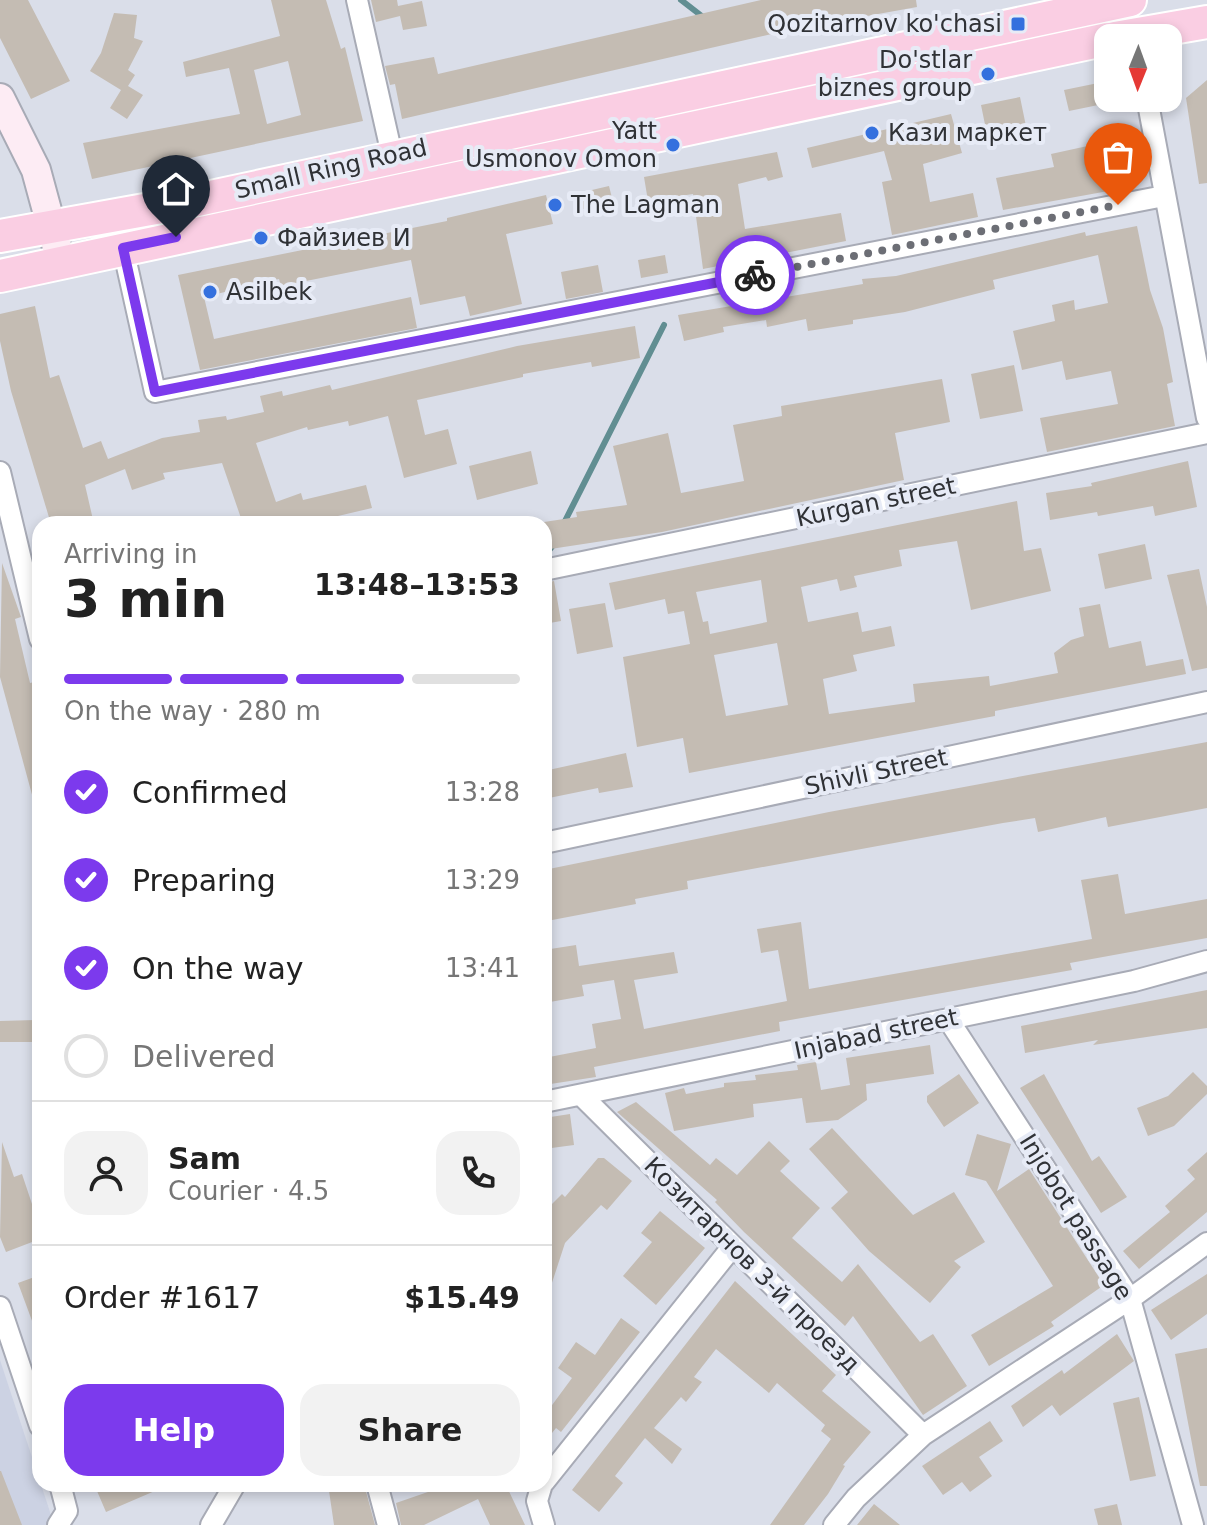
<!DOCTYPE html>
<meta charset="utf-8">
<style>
body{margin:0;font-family:"DejaVu Sans",sans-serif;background:#f2f2f2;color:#222;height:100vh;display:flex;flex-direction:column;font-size:30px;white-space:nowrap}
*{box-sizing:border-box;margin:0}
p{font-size:26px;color:#767676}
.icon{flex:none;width:44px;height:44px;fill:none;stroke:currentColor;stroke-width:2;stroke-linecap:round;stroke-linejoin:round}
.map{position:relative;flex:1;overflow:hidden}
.details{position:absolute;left:32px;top:516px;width:520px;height:976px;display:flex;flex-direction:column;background:#fff;border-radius:24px;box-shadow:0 4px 12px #0003}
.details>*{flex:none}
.needle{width:52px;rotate:181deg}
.controls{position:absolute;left:1094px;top:24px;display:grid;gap:16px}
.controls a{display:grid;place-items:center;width:88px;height:88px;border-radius:16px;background:#fff;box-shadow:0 4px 12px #0003;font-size:40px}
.pin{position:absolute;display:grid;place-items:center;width:68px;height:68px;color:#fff;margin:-82px -34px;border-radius:50% 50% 50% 0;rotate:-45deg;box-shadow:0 0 8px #0007}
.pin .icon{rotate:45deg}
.courier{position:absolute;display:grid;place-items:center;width:80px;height:80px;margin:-40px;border:6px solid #7c3aed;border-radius:50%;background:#fff;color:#222;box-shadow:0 2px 10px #0007}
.overview em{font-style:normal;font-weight:700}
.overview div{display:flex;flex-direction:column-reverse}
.overview{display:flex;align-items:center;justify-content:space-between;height:136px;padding:0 32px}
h1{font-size:52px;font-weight:700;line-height:60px}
.bar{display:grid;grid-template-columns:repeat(4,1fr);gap:12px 8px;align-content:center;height:96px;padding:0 32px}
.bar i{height:10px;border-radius:6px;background:#e0e0e0}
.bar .selected{background:#7c3aed}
.bar p{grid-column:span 4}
.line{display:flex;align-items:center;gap:20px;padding:0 32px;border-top:2px solid #e0e0e0}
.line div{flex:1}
.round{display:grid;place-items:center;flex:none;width:84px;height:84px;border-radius:24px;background:#f2f2f2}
ol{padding:0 32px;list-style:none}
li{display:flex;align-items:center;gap:24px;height:88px}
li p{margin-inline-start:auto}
li .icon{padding:8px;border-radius:50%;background:#7c3aed;color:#fff;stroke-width:4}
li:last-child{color:#767676}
li i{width:44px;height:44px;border:4px solid #e0e0e0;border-radius:50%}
.action{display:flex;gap:16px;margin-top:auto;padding:16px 32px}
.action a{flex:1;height:92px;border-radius:24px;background:#7c3aed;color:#fff;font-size:32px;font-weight:700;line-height:92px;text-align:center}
.action a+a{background:#f2f2f2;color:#222}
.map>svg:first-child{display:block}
.built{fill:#ccd2e3}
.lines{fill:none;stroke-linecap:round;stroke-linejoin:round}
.stream{stroke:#618e92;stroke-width:6}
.building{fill:#c4bcb3;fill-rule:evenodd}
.minor-casing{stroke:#a8abb6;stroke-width:24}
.secondary-casing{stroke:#a8abb6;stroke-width:32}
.trunk-casing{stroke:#fff;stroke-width:36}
.minor{stroke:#fff;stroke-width:20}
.secondary{stroke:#fdecf4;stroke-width:28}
.trunk{stroke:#facee3;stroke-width:32}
.done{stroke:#6c6e75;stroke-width:8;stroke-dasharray:0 14.4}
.route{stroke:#7c3aed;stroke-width:10}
.poi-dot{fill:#3470de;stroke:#e7ebf6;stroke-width:3}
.labels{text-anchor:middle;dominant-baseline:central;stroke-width:8;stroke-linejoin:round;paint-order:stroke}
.poi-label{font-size:24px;fill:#303236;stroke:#e7ebf6;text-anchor:start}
.street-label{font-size:24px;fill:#303236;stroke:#e7ebf6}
</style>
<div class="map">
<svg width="1207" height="1525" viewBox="0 0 1207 1525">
<rect width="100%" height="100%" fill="#dadee9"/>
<path class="built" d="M0,1360L52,1518L50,1525H0Z"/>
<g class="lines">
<path class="stream" d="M681,0L703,17
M564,523L664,325
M544,557L554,544"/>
</g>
<path class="building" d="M0,0H28L70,81L31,99L0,38Z
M271,0H326L341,49L345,47L363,121L92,179L83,143L240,114L229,68L186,77L183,62L280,36ZM288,61L301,115L267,124L254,70Z
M371,0H397L398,6L422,1L427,26L403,30L400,16L376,22Z
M761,0H916L917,7L789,30L402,119L395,84L390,85L385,66L434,57L438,74Z
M114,13L137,15L134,38L143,41L128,70L135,75L128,86L143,95L127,119L110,108L121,90L90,71L101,53Z
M1207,80V183L1199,184L1186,98Z
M1108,81V103L1069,111L1064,90Z
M1020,97L1028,136L989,144L981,105Z
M951,114L962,153L923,164L930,202L973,193L978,217L892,235L882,182L892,180L884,151L812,168L807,148Z
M1115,140L1125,188L1003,210L996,178L1054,167L1051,154Z
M777,152L783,177L768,181L766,177L738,184L745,229L841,213L846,241L703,269L693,194L648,201L644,177Z
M609,186L613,202L583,209L579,193Z
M546,195L553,224L506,234L522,304L470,316L465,296L420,305L411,260L281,286L279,279L204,297L214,339L411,297L417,328L200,370L178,275L447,221V218Z
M1137,226L1150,290L1163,328L1173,382L1167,384L1175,426L1047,452L1040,418L1118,404L1111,371L1066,380L1062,361L1022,370L1013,331L1055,321L1052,305L1074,300L1075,310L1108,303L1098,255L993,280L995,289L905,312L853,320V324L808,331L806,319L767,327L766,320L723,327L724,332L684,341L678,315L863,284L862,279L896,276L1085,232L1086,236Z
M665,255L668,273L641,278L638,260Z
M598,265L603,292L566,299L561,272Z
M35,306L50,378L59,375L83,448L101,441L108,459L162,438L200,432L198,420L226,416L227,420L264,412L260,396L282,391L283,396L330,385L332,390L517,346L635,326L640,358L592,367L591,362L523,374V377L417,400L425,435L448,429L457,464L404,478L388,416L349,426L348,421L308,430L307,427L256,443L276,502L301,493L303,500L366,485L372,508L304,524H243L222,463L163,473L165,479L132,490L125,469L85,485L94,524H51L11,391L0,341V314Z
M1014,365L1023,411L980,419L971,374Z
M942,379L950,422L895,433L904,480L662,532L544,550V522L577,517L576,512L627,505L613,446L668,433L681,493L744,481L733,425L782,416L781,406Z
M531,451L538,484L477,500L469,466Z
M1188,461L1197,507L1155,516L1153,506L1098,516L1097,512L1050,520L1046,493L1092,486L1091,483Z
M1017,501L1024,551L1041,548L1051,591L971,610L957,541L899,550L902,566L854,576L857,587L840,591L837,579L801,587L808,622L858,612L862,632L891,626L895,646L853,655L857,671L823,679L829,714L915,702L913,684L989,676L990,686L1058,673L1054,653L1071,640L1084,636L1079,608L1100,604L1109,648L1141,641L1146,666L1183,659L1186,674L995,711V716L689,773L683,738L637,747L623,657L690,644L684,611L668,614L665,599L615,610L609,583ZM761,580L767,622L710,634L708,621L703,622L696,592ZM777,643L788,705L726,716L714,655Z
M1145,544L1152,579L1105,589L1098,554Z
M2,563L21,617L15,619L30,683L34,682L40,706V801L34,802L0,677Z
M1199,569L1207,607V668L1192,671L1167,575Z
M554,581L561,621L544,624V583Z
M605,603L613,647L577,654L569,609Z
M1207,742V808L1108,827L1106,817L1038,832L1035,818L1003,823L687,881L688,889L635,899L636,904L547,921L544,870L829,812Z
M626,753L633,787L599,793L598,788L544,799V771Z
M1118,874L1125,914L1207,899V938L1070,963L1072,970L779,1022L780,1031L594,1067L596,1077L544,1085V1058L596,1048L592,1024L621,1019L614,980L582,985L584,996L544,1003V950L576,945L579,966L674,952L678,973L634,980L644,1029L787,1001L778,950L761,953L757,929L801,922L809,989L1092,939L1081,880Z
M1207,990V1028L1093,1045L1098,1040L1025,1053L1021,1026Z
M35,1020V1042H0V1021Z
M930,1045L934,1074L866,1084L867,1100L838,1120L806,1123L802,1098L753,1104L754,1117L674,1131L665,1093L684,1088L686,1094L724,1087V1083L756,1080L755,1075L798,1070L797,1065L816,1062L821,1090L850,1085L846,1058Z
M1193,1072L1207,1086V1094L1174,1126L1148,1136L1137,1108L1168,1096Z
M959,1074L979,1103L944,1127L927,1102V1096Z
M1044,1074L1092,1161L1099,1156L1127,1197L1101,1213L1020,1088Z
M636,1102L710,1165L716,1158L737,1175L769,1141L790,1161L780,1171L820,1208L792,1238L842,1282L858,1264L920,1342L933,1334L967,1386L923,1415L853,1316L845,1326L744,1232L715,1202L717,1200L617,1112Z
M570,1114L574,1145L544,1149V1118Z
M832,1128L913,1215L954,1192L985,1242L954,1261L961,1267L930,1303L869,1251L831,1208L848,1192L809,1149Z
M977,1134L1011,1144L997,1191L1029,1169L1104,1285L1051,1322L1054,1326L989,1366L971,1335L1053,1286L986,1181L965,1175Z
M2,1142L14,1177L22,1174L40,1228V1239L6,1252L0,1237Z
M1207,1152V1212L1139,1269L1123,1251L1170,1212L1165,1206L1195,1179L1187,1170Z
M598,1158H604L632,1181L607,1210L601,1205L565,1243L547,1298H544V1212L562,1194L565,1197Z
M660,1211L705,1248L656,1305L623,1276L652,1242L641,1233Z
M1207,1274V1314L1171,1340L1151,1310Z
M40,1275V1337H38L18,1283Z
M735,1281L836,1375L822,1391L871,1432L843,1465L845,1466L828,1494L804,1525H770L831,1439L821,1431L825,1425L777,1383L769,1393L716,1349L694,1377L702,1382L686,1402L681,1397L654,1428L682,1449L672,1464L645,1438L615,1476L623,1483L599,1512L572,1490Z
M621,1318L640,1332L561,1432L556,1428L544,1443V1416L572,1378L558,1368L576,1342L595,1355Z
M1117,1334L1134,1361L1060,1416L1052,1405L1023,1427L1011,1406L1062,1370L1064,1374Z
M1207,1348V1486H1200L1175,1354Z
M1139,1397L1156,1476L1130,1481L1113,1403Z
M990,1421L1003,1441L979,1457L992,1476L970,1492L962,1482L943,1495L922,1466Z
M0,1471H1L22,1525H0Z
M94,1484H171L106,1512Z
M328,1484H364L375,1525H334Z
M451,1484H508L506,1485L525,1525H490L478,1499L424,1525H401L396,1503Z
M874,1504L900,1525H857Z
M1117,1504L1122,1525H1098L1094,1509Z"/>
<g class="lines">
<g class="minor-casing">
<path id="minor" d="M357,0L392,155
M1147,98L1207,418
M123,248L155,392L1164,196
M0,472L40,639
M544,570L1207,433
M544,843L1207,702
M948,1019L1130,1299L1193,1525
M581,1095L923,1435
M544,1102L1134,981L1207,961
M0,1307L40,1426
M544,1482L733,1246
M377,1484L388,1525
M542,1484L537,1501L544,1525
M58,1525L67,1511L60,1484
M211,1525L235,1484
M834,1525L856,1498L923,1435L1130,1299L1207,1243"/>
</g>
<g class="secondary-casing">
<path id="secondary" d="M0,98L36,170L61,262"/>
</g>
<g class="trunk-casing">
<path id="trunk" d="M1115,38L1207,22
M0,236L178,204L1130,0
M0,276L1108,39"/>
</g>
<use href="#minor" class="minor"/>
<use href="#secondary" class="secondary"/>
<use href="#trunk" class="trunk"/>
</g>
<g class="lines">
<path class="done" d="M755,275L1118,205"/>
<path class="route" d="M176,237L123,248L155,392L755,275"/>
</g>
<g class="poi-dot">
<rect x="1010" y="16" width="16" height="16" rx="4"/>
<circle cx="988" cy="74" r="8"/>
<circle cx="872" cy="133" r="8"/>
<circle cx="673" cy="145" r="8"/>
<circle cx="555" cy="205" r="8"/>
<circle cx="261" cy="238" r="8"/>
<circle cx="210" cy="292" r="8"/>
</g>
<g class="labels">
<g class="poi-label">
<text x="1002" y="24" text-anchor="end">Qozitarnov ko'chasi</text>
<text x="972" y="60" text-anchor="end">Do'stlar<tspan x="972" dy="28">biznes group</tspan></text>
<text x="657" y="131" text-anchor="end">Yatt<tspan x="657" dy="28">Usmonov Omon</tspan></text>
<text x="888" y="133">Кази маркет</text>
<text x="571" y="205">The Lagman</text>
<text x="277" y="238">Файзиев И</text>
<text x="226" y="292">Asilbek</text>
</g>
<g class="street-label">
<text transform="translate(331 169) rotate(-13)">Small Ring Road</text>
<text transform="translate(876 502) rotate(-12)">Kurgan street</text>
<text transform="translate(876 772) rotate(-12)">Shivli Street</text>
<text transform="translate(876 1034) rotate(-12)">Injаbаd street</text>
<text transform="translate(1076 1217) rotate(58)">Injobot passage</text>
<text transform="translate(752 1265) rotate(45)">Козитарнов 3-й проезд</text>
</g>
</g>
</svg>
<div class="controls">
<a><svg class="needle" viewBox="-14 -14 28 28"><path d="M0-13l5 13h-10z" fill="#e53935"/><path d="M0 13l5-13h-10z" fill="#767676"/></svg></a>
</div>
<div class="pin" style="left:1118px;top:205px;background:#ea580c"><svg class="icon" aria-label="bag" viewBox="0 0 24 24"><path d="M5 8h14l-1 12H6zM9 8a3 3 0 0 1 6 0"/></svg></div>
<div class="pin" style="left:176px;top:237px;background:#1f2937"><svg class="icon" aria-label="home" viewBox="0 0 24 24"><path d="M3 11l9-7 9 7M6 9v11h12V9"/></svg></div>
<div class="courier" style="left:755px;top:275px"><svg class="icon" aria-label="bike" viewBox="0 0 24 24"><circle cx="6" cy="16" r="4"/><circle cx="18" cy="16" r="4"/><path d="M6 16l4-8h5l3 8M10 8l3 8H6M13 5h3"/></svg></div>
<section class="details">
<div class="overview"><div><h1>3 min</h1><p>Arriving in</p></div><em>13:48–13:53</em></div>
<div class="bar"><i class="selected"></i><i class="selected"></i><i class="selected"></i><i></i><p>On the way · 280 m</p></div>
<ol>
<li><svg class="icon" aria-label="check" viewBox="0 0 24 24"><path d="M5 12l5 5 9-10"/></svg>Confirmed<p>13:28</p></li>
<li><svg class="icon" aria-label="check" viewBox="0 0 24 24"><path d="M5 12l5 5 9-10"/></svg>Preparing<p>13:29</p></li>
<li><svg class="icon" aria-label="check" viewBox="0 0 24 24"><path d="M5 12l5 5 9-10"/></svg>On the way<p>13:41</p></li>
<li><i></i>Delivered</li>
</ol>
<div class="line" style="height:144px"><a class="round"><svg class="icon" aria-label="person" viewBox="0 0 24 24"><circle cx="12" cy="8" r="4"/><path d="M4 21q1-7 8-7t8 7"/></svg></a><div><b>Sam</b><p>Courier · 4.5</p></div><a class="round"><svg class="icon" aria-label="phone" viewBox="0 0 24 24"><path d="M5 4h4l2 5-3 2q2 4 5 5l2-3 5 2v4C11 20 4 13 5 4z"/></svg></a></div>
<div class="line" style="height:104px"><div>Order #1617</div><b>$15.49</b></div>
<div class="action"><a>Help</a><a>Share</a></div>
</section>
</div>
